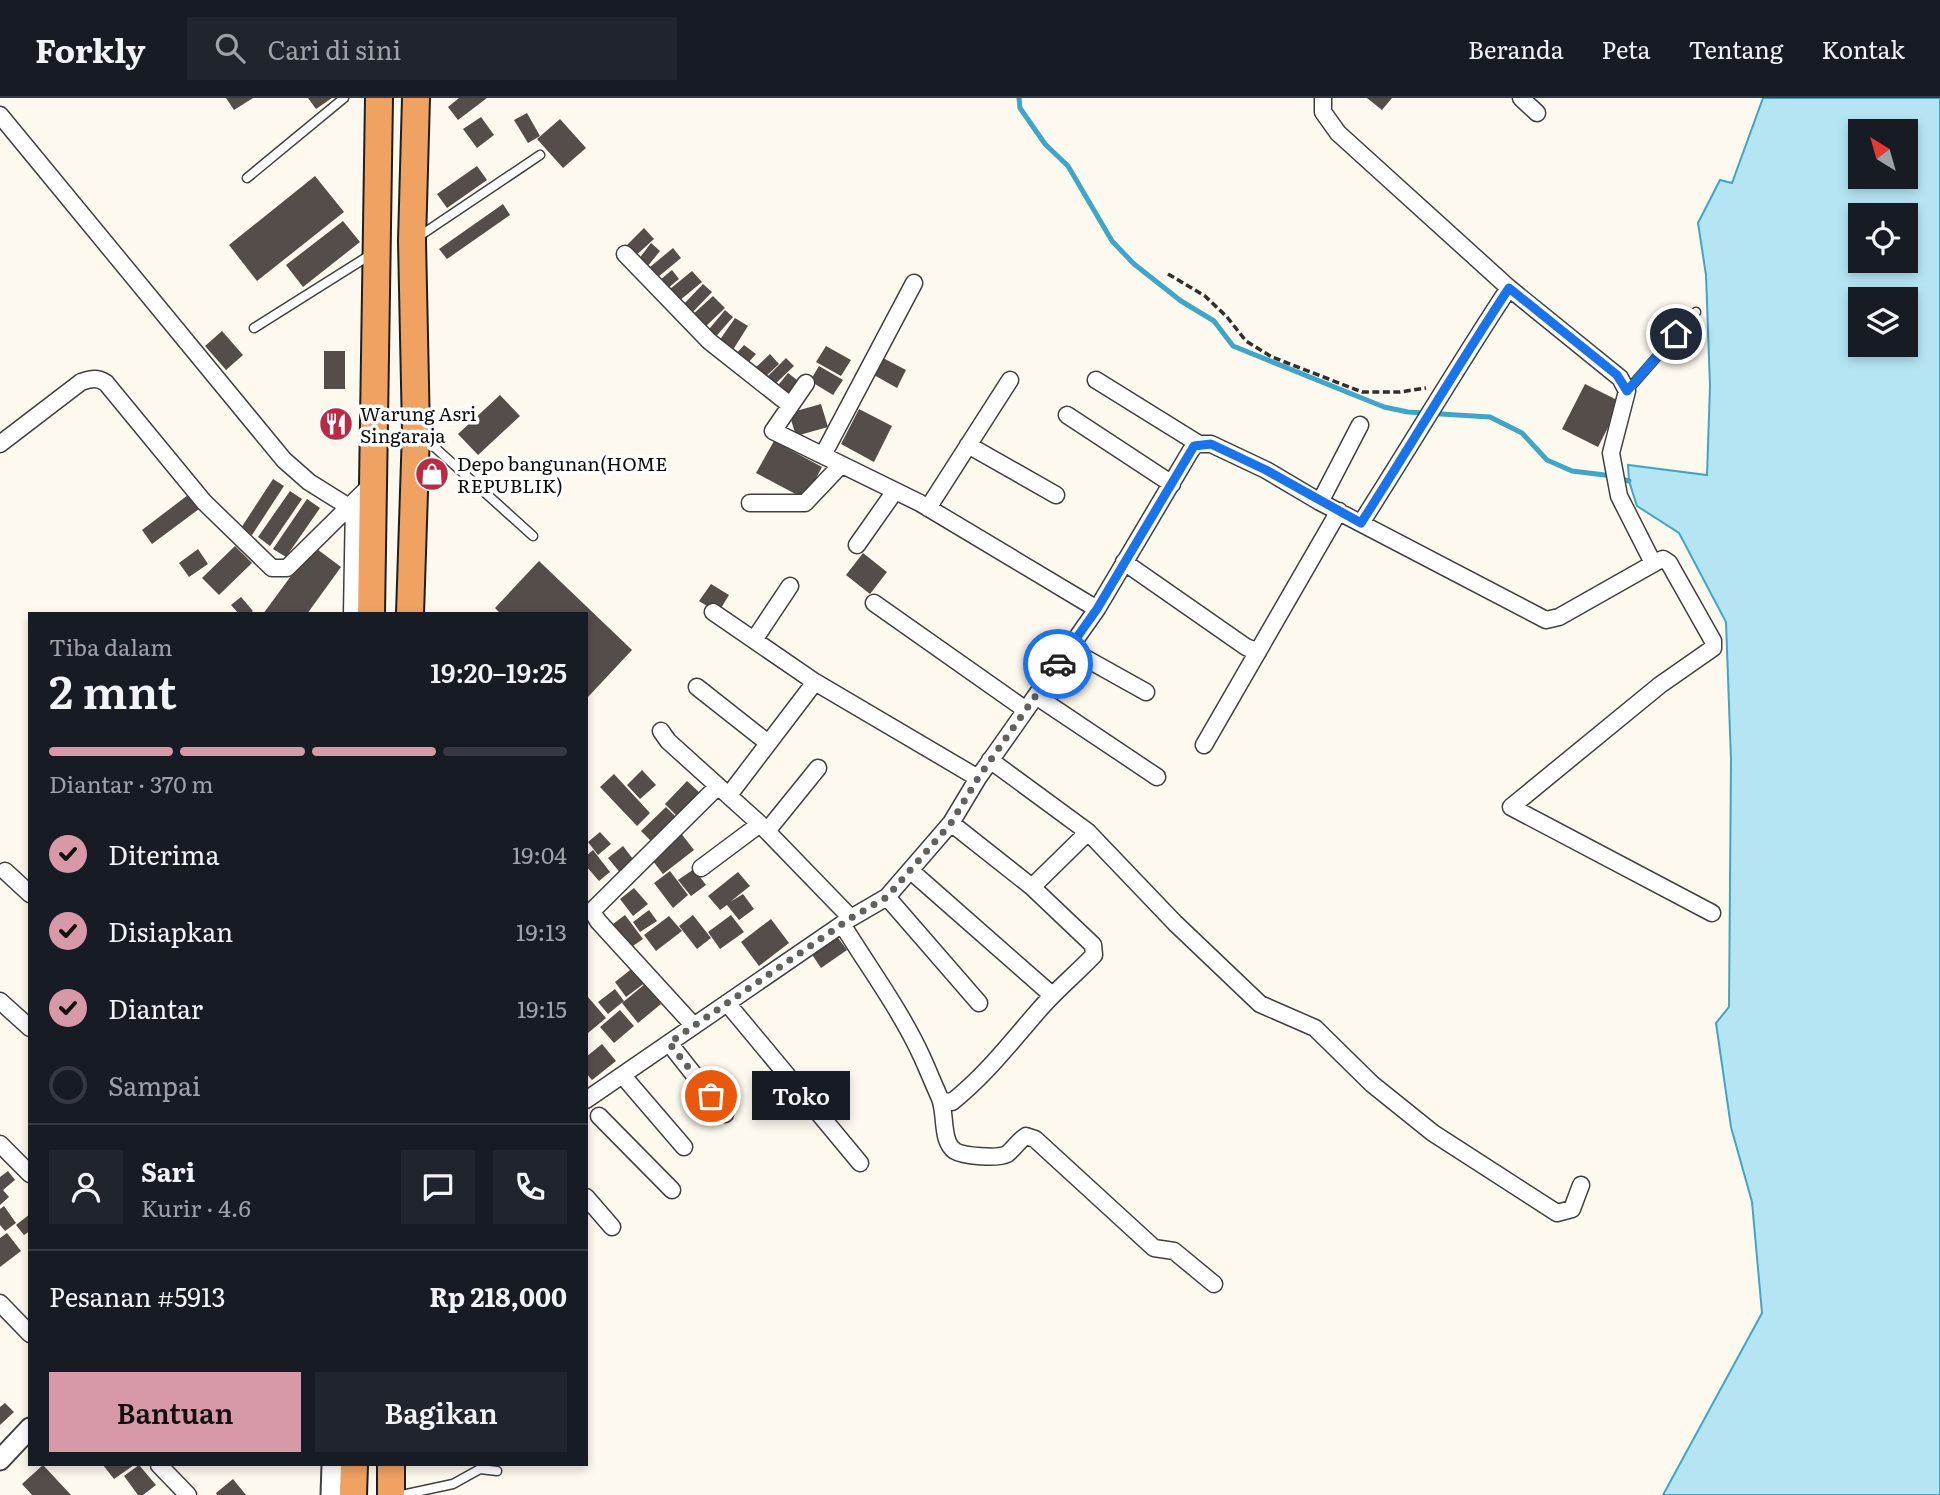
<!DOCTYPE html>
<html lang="id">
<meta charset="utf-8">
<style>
body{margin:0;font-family:Literata,serif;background:#20242c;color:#f1f3f6;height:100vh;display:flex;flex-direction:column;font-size:26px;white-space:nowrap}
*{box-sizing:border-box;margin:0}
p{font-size:23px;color:#9ea1a6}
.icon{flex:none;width:38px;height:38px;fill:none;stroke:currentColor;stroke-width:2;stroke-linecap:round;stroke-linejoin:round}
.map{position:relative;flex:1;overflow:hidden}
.side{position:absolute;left:28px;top:514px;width:560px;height:854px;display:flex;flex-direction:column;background:#171b24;border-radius:0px;box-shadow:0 4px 10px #0003}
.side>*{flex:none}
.needle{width:46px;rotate:323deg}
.tools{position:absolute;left:1848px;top:21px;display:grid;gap:14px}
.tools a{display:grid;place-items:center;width:70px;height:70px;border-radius:0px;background:#171b24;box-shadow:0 4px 10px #0003;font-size:35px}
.pin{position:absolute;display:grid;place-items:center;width:60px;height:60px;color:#fff;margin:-30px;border:4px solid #fff;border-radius:50%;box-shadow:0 2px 7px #0007}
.courier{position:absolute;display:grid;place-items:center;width:70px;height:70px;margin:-35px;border:5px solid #1a73e8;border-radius:50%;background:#fff;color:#222;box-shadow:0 2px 9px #0007}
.bubble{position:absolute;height:49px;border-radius:0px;background:#171b24;box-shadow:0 4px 10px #0003;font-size:23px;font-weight:600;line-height:49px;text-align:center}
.overview em{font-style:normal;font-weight:600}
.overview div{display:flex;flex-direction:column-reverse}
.overview{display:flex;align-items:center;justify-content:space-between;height:119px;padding:0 21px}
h1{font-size:46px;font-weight:600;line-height:52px}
.bar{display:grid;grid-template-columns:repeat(4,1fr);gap:10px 7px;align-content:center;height:84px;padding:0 21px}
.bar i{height:9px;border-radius:5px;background:#363941}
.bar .on{background:#d799a7}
.bar p{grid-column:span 4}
.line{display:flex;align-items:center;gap:18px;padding:0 21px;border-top:2px solid #363941}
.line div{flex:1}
.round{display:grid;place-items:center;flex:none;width:74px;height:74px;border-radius:0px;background:#20242c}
ol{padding:0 21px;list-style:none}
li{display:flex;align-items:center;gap:21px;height:77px}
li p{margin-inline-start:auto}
li .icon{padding:7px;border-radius:50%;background:#d799a7;color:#111;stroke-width:4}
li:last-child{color:#9ea1a6}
li i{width:38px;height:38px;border:4px solid #363941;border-radius:50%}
.cta{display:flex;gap:14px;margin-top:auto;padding:14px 21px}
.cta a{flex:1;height:80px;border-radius:0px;background:#d799a7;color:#111;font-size:28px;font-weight:600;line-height:80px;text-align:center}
.cta a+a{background:#20242c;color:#f1f3f6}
header{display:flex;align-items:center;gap:42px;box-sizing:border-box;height:98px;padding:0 35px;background:#171b24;border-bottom:2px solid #363941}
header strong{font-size:33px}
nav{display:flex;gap:38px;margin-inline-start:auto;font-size:24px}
.search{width:490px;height:63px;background:#20242c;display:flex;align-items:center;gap:18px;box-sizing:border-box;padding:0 24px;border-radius:0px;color:#9ea1a6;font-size:26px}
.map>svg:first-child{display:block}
.water{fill:#b5e5f3;stroke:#3fa6c7;stroke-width:2;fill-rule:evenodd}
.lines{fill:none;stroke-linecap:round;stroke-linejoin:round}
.stream{stroke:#3fa6c7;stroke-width:5}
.building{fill:#554d4a}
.service-casing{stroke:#404040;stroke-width:11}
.minor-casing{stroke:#404040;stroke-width:19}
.tertiary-casing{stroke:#404040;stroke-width:23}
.trunk-casing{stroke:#1e1e1e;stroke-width:30}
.path{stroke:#2f2f2f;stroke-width:3.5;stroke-dasharray:7 3.5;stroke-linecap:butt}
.service{stroke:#fff;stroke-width:8}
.minor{stroke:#fff;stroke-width:16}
.tertiary{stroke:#fff;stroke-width:19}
.trunk{stroke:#f0a263;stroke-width:26}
.done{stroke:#61605c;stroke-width:7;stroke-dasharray:0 12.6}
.route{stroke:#1a73e8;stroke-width:9}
.labels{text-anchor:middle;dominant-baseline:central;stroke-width:7;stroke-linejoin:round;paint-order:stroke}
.poi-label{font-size:19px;fill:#0d0d0d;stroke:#fff;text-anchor:start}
</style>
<header>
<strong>Forkly</strong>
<div class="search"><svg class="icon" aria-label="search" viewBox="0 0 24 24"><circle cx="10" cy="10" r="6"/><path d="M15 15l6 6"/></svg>Cari di sini</div>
<nav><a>Beranda</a><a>Peta</a><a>Tentang</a><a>Kontak</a></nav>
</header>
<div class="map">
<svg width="1940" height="1397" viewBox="0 0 1940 1397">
<rect width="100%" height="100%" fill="#fef9ee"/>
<path class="water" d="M1763,0H1940V1397H1663L1762,1215L1752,1104L1731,1029L1716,925L1729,909L1731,662L1726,524L1679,435L1637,408L1629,383L1628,367L1707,377L1710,288L1706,177L1698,125L1720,82L1732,85ZM1860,33H1906V79H1860ZM1860,117H1906V163H1860ZM1860,201H1906V247H1860Z"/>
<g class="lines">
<path class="stream" d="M1019,0L1020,10L1045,46L1068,68L1112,143L1134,166L1181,203L1214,223L1233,248L1384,309L1408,314L1490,319L1522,335L1547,362L1572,373L1605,377L1629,383"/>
</g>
<path class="building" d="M226,0H253L234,12Z
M308,0H332L316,11Z
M459,0H487L458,22L448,9Z
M1367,0H1392L1382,12Z
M527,15L540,38L528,45L514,22Z
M481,19L494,37L477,50L463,31Z
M560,21L586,50L563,70L537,41Z
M477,68L487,82L447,110L437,96Z
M315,78L344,114L257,183L229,147Z
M503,106L510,117L447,161L439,151Z
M343,123L360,144L303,189L286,167Z
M644,130L654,141L632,161L623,151Z
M651,145L660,153L647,169L638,162Z
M673,150L681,160L658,179L650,169Z
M672,172L679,181L667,191L660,182Z
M692,173L702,184L679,203L670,191Z
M703,186L712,194L690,217L681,209Z
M713,198L725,210L703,231L691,218Z
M725,212L733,219L712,243L705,236Z
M735,220L748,228L731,255L717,246Z
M222,233L243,257L226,272L205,248Z
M744,247L756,256L747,266L735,257Z
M826,248L851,262L841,278L816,264Z
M324,253H345V291H324Z
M770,256L779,266L763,281L754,271Z
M786,260L794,268L772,289L765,281Z
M883,260L906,272L897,290L874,277Z
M819,268L843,282L833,297L810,283Z
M788,275L801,285L789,301L775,291Z
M1585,286L1621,304L1598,349L1562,331Z
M500,297L520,318L478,357L458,336Z
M821,306L828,329L796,338L789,315Z
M859,311L892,328L874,364L841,346Z
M330,312H344L343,333L328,332Z
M774,343L822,369L805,401L756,375Z
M273,381L284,388L252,437L241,430Z
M290,393L302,401L270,448L258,439Z
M188,397L199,411L152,446L142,432Z
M307,401L320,410L286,459L273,451Z
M235,448L252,465L219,497L202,480Z
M313,448L341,469L307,516H263Z
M198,451L208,466L189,479L179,465Z
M863,455L887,474L870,496L846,477Z
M539,463L632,552L588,599L586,516H501L495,510Z
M711,486L729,497L718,515L699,503Z
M241,499L253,513L249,516H239L231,507Z
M642,672L656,687L640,701L627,687Z
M614,676L650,715L637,728L600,689Z
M687,683L700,695L677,718L665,706Z
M666,709L677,720L652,744L641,733Z
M600,734L611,746L598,757L588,744Z
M680,734L694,752L663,776L649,758Z
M623,748L636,765L622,777L608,760Z
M593,752L610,774L599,783L586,768V758Z
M694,771L706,787L691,798L678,782Z
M670,773L688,797L673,810L654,785Z
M738,774L750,788L730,804L743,796L754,811L739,822L727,807L720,812L708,798Z
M634,790L648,806L633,818L620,801Z
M649,812L657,823L640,834L633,824Z
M625,817L643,841L630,850L613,826Z
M693,817L711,840L697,851L679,828Z
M731,817L744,834L720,851L708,834Z
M669,818L682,833L656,853L644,837Z
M771,821L789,845L759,868L741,844Z
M836,837L847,852L821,870L811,855Z
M634,869L646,884L626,899L615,884Z
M645,886L661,906L638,925L622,905Z
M615,891L624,903L608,916L598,904Z
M588,899L606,920L588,935L586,900Z
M620,912L634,928L614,945L600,929Z
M602,946L616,963L592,982L586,975V959Z
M8,1073L15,1082L3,1092L9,1099L0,1107V1079Z
M4,1108L16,1125L5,1133L0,1127V1111Z
M30,1116V1133L24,1137L16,1127Z
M7,1135L21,1153L0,1169V1140Z
M5,1305L14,1314L0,1327V1309Z
M43,1367L71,1397H32L22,1386Z
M103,1367H134L114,1381Z
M139,1367L156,1387L143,1397H138L124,1378Z
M233,1381L246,1397H217L216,1395Z"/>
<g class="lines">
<g class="service-casing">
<path id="service" d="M247,80L344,0
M418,139L540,57
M254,230L370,157
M1627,293L1696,214
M421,337L533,438
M402,1397L453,1386L480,1371L497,1373"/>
</g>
<g class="minor-casing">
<path id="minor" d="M1323,0V14L1338,35L1509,190L1620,280L1627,293L1611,355L1619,398L1653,465
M1521,0L1537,15
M0,17L284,362L309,384L349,409
M625,156L709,243L790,307
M1096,282L1199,346H1211L1266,372L1320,404L1546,522L1559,519L1658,463L1663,461L1669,465L1713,543V550L1660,587L1511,709L1712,815
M806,285L773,333L920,405L1097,511
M1067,317L1172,386
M0,346L81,284C91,281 97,279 106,285L204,404L272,470H287L373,385
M968,347L1056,397
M823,357L914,185
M1320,404L1360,327
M750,405H805L841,367
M928,410L1010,282
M1361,425C1411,347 1458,267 1509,190
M857,447L895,393
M1124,464L1246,549L1258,554
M874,505L1026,612
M713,514L815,584L978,680
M352,516L354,404
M754,542L790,488
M1069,551L1146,594
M697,589L768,645
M1036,598L1157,679
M661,633L668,643L760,726L851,820
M1204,647L1339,413
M990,662L1088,734L1175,825L1260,906L1315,930L1372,986L1433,1035L1557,1115L1572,1111L1581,1087
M729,697L815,584
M767,733L818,670
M701,770L760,726
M5,773L30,796
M911,773L1052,897
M1032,789L1088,734
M887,799L979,905
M842,826C869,870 901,913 922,959C928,972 933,985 939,998C947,1014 940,1043 955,1053C963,1058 998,1061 1007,1056C1014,1051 1018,1043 1026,1038L1035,1041L1154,1150L1174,1153L1214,1186
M0,903L30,930
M727,905L860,1065
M694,928L598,823L592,813L718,688
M669,945L725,1016
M623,978L684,1049
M586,1002L851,820L887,799L951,725L978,680L1097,511L1190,354L1194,348L1199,346
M941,1003L952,1004C986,977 1011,944 1039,912C1056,892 1076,876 1094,857L1093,847L1032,789L951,725
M599,1018L672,1092
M0,1046L30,1076
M586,1099L612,1129
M0,1205L30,1236
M159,1367L188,1397"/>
</g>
<g class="tertiary-casing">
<path id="tertiary" d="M0,1362L30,1330
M331,1397L332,1367"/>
</g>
<g class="trunk-casing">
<path id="trunk" d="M371,516L379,0
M410,516L416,333L412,143L416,0
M353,1397L354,1367
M391,1397V1367"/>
</g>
<path class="path" d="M1168,176L1205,198L1227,219L1246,243L1272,259L1362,294H1400L1426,290"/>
<use href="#service" class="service"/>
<use href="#minor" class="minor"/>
<use href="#tertiary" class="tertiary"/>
<use href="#trunk" class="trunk"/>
</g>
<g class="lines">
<path class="done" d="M711,998L669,945L851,820L887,799L951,725L978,680L1058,566"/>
<path class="route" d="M1058,566L1097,511L1194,348L1211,346L1266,372L1361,425C1411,347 1458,267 1509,190L1617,277L1627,293L1676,236"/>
</g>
<defs>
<g id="restaurant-disc" transform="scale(1.75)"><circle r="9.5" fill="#b72b47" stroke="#fff"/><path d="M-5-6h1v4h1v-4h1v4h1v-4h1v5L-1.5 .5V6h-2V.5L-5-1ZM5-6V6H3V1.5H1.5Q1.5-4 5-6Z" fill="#fff"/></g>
<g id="shop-disc" transform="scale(1.75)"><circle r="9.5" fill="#b72b47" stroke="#fff"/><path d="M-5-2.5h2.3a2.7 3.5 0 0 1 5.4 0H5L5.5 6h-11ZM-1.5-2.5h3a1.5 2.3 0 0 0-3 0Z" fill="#fff"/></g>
</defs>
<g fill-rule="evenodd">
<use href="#restaurant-disc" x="336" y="326"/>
<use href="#shop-disc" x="432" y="376"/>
</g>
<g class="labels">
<g class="poi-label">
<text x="360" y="315">Warung Asri<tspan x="360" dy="22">Singaraja</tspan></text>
<text x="457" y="365">Depo bangunan(HOME<tspan x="457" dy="22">REPUBLIK)</tspan></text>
</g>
</g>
</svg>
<div class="tools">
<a><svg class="needle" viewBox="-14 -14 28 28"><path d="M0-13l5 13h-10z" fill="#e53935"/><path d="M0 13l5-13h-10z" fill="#9ea1a6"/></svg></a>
<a><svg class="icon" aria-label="locate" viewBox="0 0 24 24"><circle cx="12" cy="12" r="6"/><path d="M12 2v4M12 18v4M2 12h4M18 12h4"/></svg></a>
<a><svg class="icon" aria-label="layers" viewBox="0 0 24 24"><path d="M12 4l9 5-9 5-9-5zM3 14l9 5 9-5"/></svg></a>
</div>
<div class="pin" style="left:711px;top:998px;background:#ea580c"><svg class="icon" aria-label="bag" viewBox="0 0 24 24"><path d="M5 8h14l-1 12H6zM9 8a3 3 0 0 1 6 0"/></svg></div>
<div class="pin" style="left:1676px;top:236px;background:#1f2937"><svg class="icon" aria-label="home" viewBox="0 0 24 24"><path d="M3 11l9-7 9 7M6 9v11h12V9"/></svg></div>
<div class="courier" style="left:1058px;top:566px"><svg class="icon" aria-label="car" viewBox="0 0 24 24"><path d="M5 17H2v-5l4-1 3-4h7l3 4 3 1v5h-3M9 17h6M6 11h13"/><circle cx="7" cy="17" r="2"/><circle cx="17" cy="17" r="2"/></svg></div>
<div class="bubble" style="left:752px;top:973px;width:98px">Toko</div>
<section class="side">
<div class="overview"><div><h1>2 mnt</h1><p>Tiba dalam</p></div><em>19:20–19:25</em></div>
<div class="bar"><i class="on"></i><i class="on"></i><i class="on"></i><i></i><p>Diantar · 370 m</p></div>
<ol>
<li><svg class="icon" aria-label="check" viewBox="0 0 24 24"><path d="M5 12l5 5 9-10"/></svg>Diterima<p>19:04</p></li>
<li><svg class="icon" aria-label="check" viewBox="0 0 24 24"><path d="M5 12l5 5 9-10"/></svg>Disiapkan<p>19:13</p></li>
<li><svg class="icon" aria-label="check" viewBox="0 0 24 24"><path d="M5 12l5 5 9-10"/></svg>Diantar<p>19:15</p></li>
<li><i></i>Sampai</li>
</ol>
<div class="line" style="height:126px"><a class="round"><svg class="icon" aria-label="person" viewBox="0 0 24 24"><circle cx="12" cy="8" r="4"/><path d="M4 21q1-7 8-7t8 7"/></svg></a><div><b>Sari</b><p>Kurir · 4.6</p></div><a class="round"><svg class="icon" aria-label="chat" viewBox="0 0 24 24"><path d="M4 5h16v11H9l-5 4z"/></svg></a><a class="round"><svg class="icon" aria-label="phone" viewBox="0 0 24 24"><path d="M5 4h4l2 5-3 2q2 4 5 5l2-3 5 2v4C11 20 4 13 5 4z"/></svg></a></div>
<div class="line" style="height:91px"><div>Pesanan #5913</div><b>Rp 218,000</b></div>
<div class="cta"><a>Bantuan</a><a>Bagikan</a></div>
</section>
</div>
